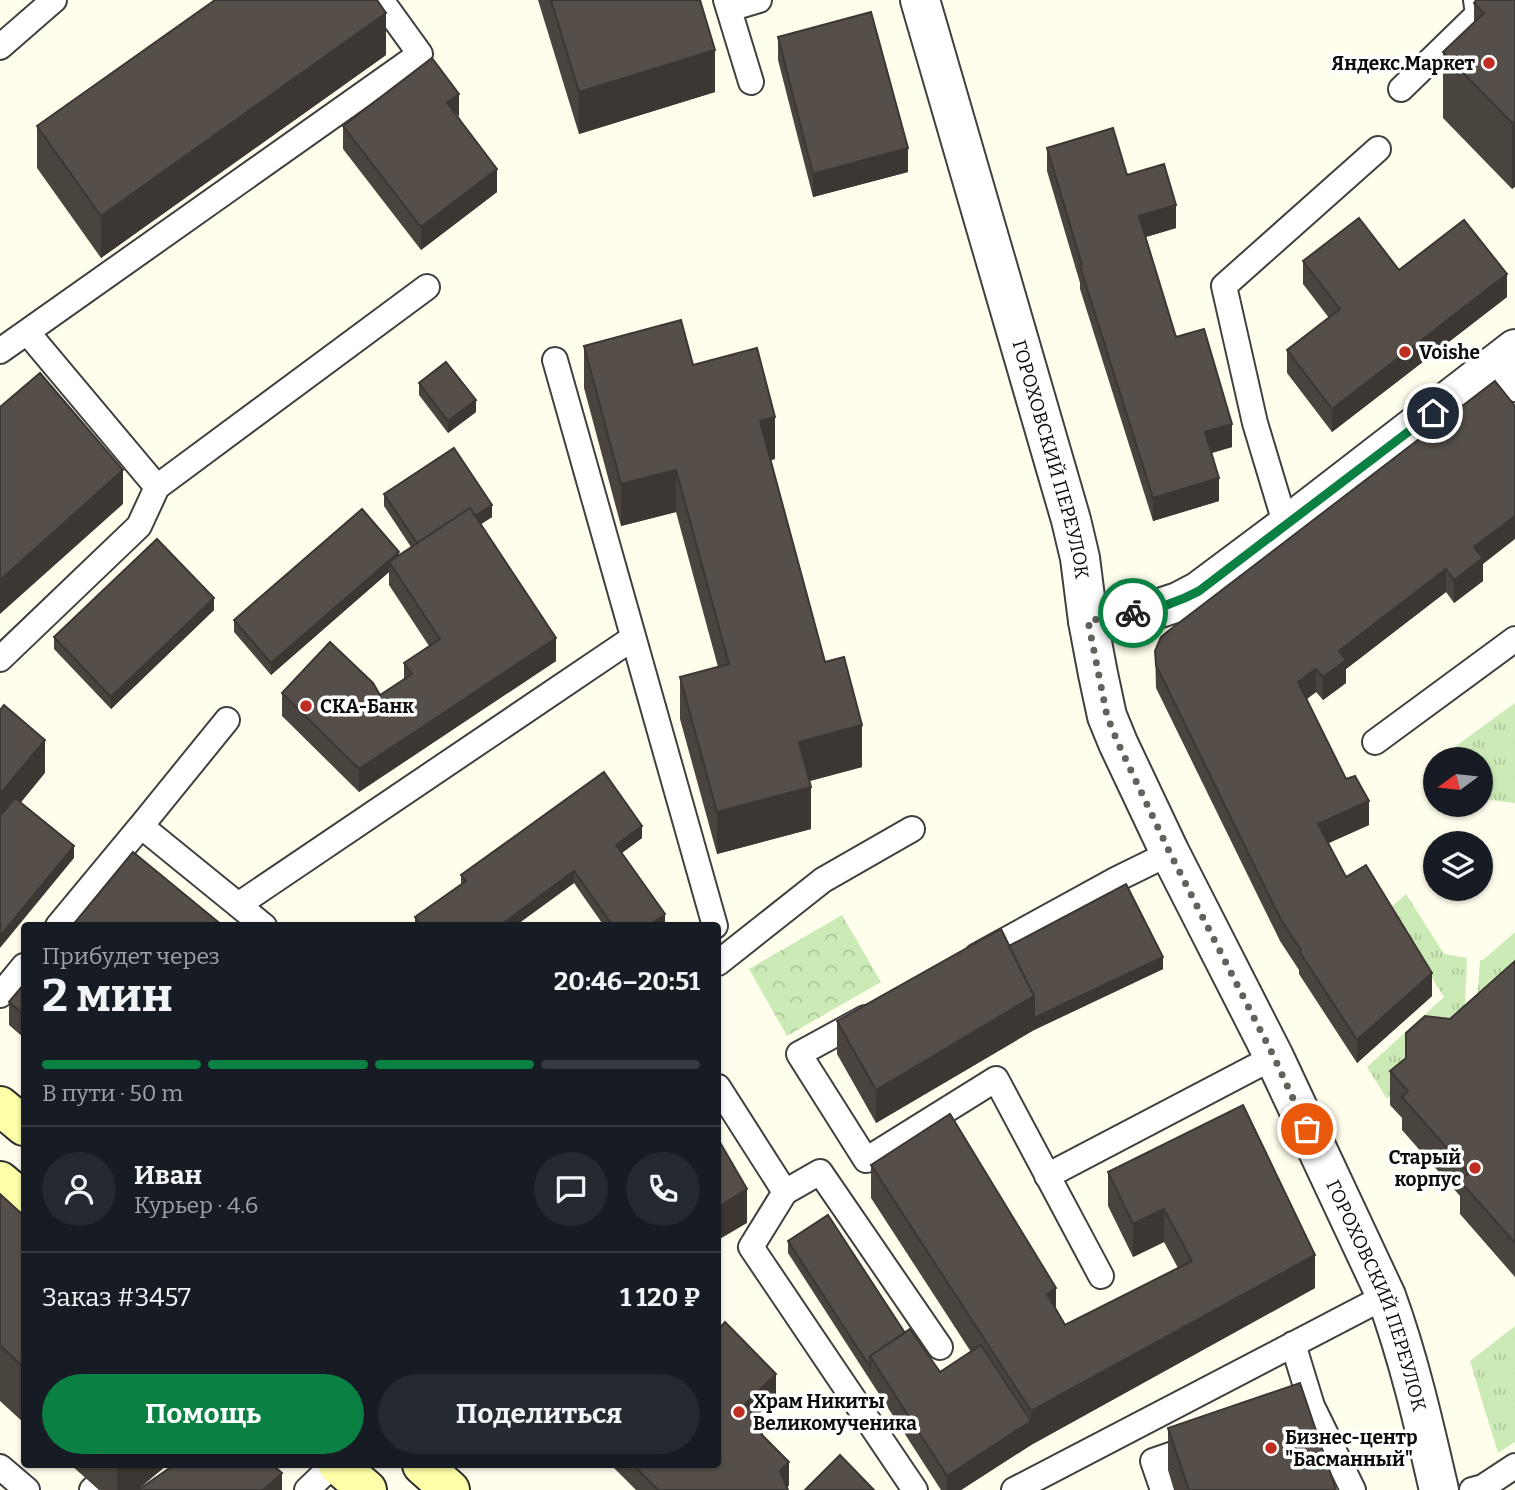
<!DOCTYPE html>
<html lang="ru">
<meta charset="utf-8">
<style>
body{margin:0;font-family:Bitter,serif;background:#242831;color:#f1f3f6;height:100vh;display:flex;flex-direction:column;font-size:26px;white-space:nowrap}
*{box-sizing:border-box;margin:0}
p{font-size:23px;color:#9ea1a6}
.icon{flex:none;width:38px;height:38px;fill:none;stroke:currentColor;stroke-width:2;stroke-linecap:round;stroke-linejoin:round}
.map{position:relative;flex:1;overflow:hidden}
.side{position:absolute;left:21px;top:922px;width:700px;height:546px;display:flex;flex-direction:column;background:#171b24;border-radius:7px;box-shadow:0 2px 5px #0004}
.side>*{flex:none}
.needle{width:46px;rotate:255deg}
.fabs{position:absolute;left:1423px;top:747px;display:grid;gap:14px}
.fabs a{display:grid;place-items:center;width:70px;height:70px;border-radius:50%;background:#171b24;box-shadow:0 2px 5px #0004;font-size:35px}
.pin{position:absolute;display:grid;place-items:center;width:60px;height:60px;color:#fff;margin:-30px;border:4px solid #fff;border-radius:50%;box-shadow:0 2px 7px #0007}
.courier{position:absolute;display:grid;place-items:center;width:70px;height:70px;margin:-35px;border:5px solid #0b8043;border-radius:50%;background:#fff;color:#222;box-shadow:0 2px 9px #0007}
.head em{font-style:normal;font-weight:700}
.head div{display:flex;flex-direction:column-reverse}
.head{display:flex;align-items:center;justify-content:space-between;height:119px;padding:0 21px}
h1{font-size:46px;font-weight:700;line-height:52px}
.bar{display:grid;grid-template-columns:repeat(4,1fr);gap:10px 7px;align-content:center;height:84px;padding:0 21px}
.bar i{height:9px;border-radius:5px;background:#363941}
.bar .active{background:#0b8043}
.bar p{grid-column:span 4}
.line{display:flex;align-items:center;gap:18px;padding:0 21px;border-top:2px solid #363941}
.line div{flex:1}
.round{display:grid;place-items:center;flex:none;width:74px;height:74px;border-radius:37px;background:#242831}
.action{display:flex;gap:14px;margin-top:auto;padding:14px 21px}
.action a{flex:1;height:80px;border-radius:42px;background:#0b8043;color:#fff;font-size:28px;font-weight:700;line-height:80px;text-align:center}
.action a+a{background:#242831;color:#f1f3f6}
.map>svg:first-child{display:block}
.grass{fill:url(#grass-tufts)}
.park{fill:url(#park-crowns)}
.lines{fill:none;stroke-linecap:round;stroke-linejoin:round}
.lane-casing{stroke:#404040;stroke-width:28}
.street-casing{stroke:#404040;stroke-width:42}
.secondary-casing{stroke:#2f2f2f;stroke-width:42}
.lane{stroke:#fff;stroke-width:24}
.street{stroke:#fff;stroke-width:38}
.secondary{stroke:#feffa8;stroke-width:38}
.wall{fill:#4a443f}
.shaded-wall{fill:#3c3733}
.building{fill:#564f49;stroke:#3c3733;stroke-width:2}
.done{stroke:#62615b;stroke-width:7;stroke-dasharray:0 12.6}
.route{stroke:#0b8043;stroke-width:9}
.poi-dot{fill:#c02d22;stroke:#fff;stroke-width:2.5}
.labels{text-anchor:middle;dominant-baseline:central;stroke-width:7;stroke-linejoin:round;paint-order:stroke}
.poi-label{font-size:19px;font-weight:bold;fill:#0d0d0d;stroke:#fff;text-anchor:start}
.street-label{font-size:19px;fill:#0d0d0d;stroke:#fff}
</style>
<div class="map">
<svg width="1515" height="1490" viewBox="0 0 1515 1490">
<defs>
<pattern id="grass-tufts" width="24" height="20" patternUnits="userSpaceOnUse" patternTransform="scale(1.75)"><rect width="24" height="20" fill="#cbeab6"/><path d="M3 7l-1-3M5 7V3M7 7l1-3M15 17l-1-3M17 17v-4M19 17l1-3" fill="none" stroke="#adc89b"/></pattern>
<pattern id="park-crowns" width="20" height="18" patternUnits="userSpaceOnUse" patternTransform="scale(1.75)"><rect width="20" height="18" fill="#cbeab6"/><path d="M2 6a3 3 0 1 1 6 0M12 15a3 3 0 1 1 6 0" fill="none" stroke="#adc89b"/></pattern>
</defs>
<rect width="100%" height="100%" fill="#fffeed"/>
<path class="grass" d="M1515,703V803L1481,799L1480,760L1438,759Z
M1406,894L1444,954L1467,958L1464,1029L1422,1043L1399,1063V1088L1387,1099L1367,1067L1444,997L1389,909Z
M1515,932V966L1476,1018L1480,960H1483Z
M1515,1326V1442L1498,1453L1470,1361Z"/>
<path class="park" d="M842,915L881,982L787,1036L749,969Z"/>
<g class="lines">
<g class="lane-casing">
<path id="lane" d="M726,0L751,82
M729,9L759,0
M0,47L54,0
M1401,89L1478,14L1476,0
M27,332L157,487L427,287
M0,351L420,54L381,0
M555,360L715,926
M1495,364L1515,389
M1286,526L1255,423L1224,286L1378,149
M0,659L139,526L157,487
M1375,742L1515,639
M141,826L227,720
M238,905L633,638
M58,926L141,826L264,926
M977,956L1117,879L1170,853
M718,963L823,880L912,829
M0,995L24,966
M865,1018L799,1054L866,1160L996,1079L1101,1276
M718,1087L785,1192L751,1247L915,1490
M1047,1176L1274,1057
M785,1192L820,1172L940,1347
M1293,1344L1312,1406L1353,1490
M0,1467L27,1490
M92,1490L95,1487
M307,1490L333,1465
M1014,1490L1386,1296
M1163,1490L1153,1461L1199,1445
M1472,1490L1483,1487L1515,1466"/>
</g>
<g class="street-casing">
<g id="street">
<path id="s1" d="M920,0L1071,520L1080,558L1088,621L1098,674L1107,716L1118,743L1170,853L1274,1057L1386,1296C1409,1359 1424,1425 1439,1490"/>
<path d="M1088,621L1157,609L1178,602L1199,591L1286,526L1515,349"/>
</g>
</g>
<g class="secondary-casing">
<path id="secondary" d="M0,1106L24,1126
M0,1181L24,1201
M338,1465L367,1490
M422,1465L450,1490"/>
</g>
<use href="#lane" class="lane"/>
<use href="#street" class="street"/>
<use href="#secondary" class="secondary"/>
</g>
<path class="wall" d="M538,0H700L715,92L579,134Z
M1515,0L1512,189L1443,118V52L1474,23V3Z
M778,37L908,172L813,197L778,60Z
M386,55L101,258L37,168V126Z
M459,117L497,192L421,250L343,149V126Z
M1047,148L1127,175L1176,228L1146,237L1176,337L1232,447L1211,453L1219,501L1153,521L1080,289V283L1047,171Z
M1303,261L1399,270L1507,297L1332,432L1287,373V350L1329,318L1303,284Z
M584,346L693,365L775,459L771,460L825,662L862,767L809,781L811,829L717,854L680,719V677L718,667L676,512L621,526L584,388Z
M1495,381L1483,564V581L1454,603L1446,592L1346,669V683L1323,700L1316,692L1307,699L1369,825L1328,843L1346,877L1432,996L1357,1063L1299,974V970L1280,941L1156,688L1155,651Z
M419,383L476,412L448,433L419,395Z
M384,494L492,517L481,524L556,661L359,792L282,716V693L380,695L404,679V663L429,646L389,585V572L271,675L234,632V620L399,555L411,547L384,506Z
M214,610L111,709L54,649V637Z
M642,838L622,853L665,925L604,926L574,883L515,926H415V917L461,885V875Z
M1009,946L1163,969L1034,1030L876,1123L837,1054V1021Z
M1515,961V1277L1460,1214V1196L1402,1130V1118L1390,1105V1071Z
M24,984V1038L9,1025V1002Z
M871,1165L1056,1310L1065,1325L1178,1268L1164,1242L1133,1257L1108,1206V1172L1315,1288L1031,1445L961,1490H941L788,1253V1241L905,1333L940,1372L971,1352L871,1198Z
M0,1194L24,1216V1423L0,1401Z
M718,1330L776,1397L757,1416L763,1436L789,1485L787,1488L788,1490H636L611,1465H718Z
M1168,1428L1336,1490H1174L1168,1470Z
M71,1465H167L137,1490H99Z"/>
<path class="shaded-wall" d="M386,13V55L101,258V216Z
M715,50V92L579,134V92Z
M459,94V117L447,103Z
M1515,121V187L1512,189V123Z
M908,148V172L813,197V174Z
M497,169V192L421,250V227Z
M1176,205V228L1139,239V216Z
M1507,274V297L1332,432V409Z
M476,400V412L448,433V421Z
M775,417V459L760,463V421Z
M1232,424V447L1205,455V432Z
M123,470V504L0,614V580Z
M676,470V512L621,526V484Z
M1219,478V501L1153,521V498Z
M492,505V517L422,563V551Z
M1515,516V539L1483,564V581L1454,603V580L1474,547Z
M399,552V564L389,562V572L271,675V663Z
M1446,569V592L1346,669V683L1323,700V677L1339,651Z
M214,598V610L111,709V697Z
M556,638V661L359,792V769Z
M1316,669V692L1298,705V682Z
M862,725V767L799,784V742Z
M45,740V773L0,828V794Z
M811,787V829L717,854V812Z
M1369,801V825L1318,848V824Z
M642,826V838L616,857V845Z
M74,846V858L0,948V936Z
M574,871V883L515,926H499Z
M665,914V925L648,926Z
M1163,957V969L1034,1030L876,1123V1090L1034,996Z
M1432,973V996L1357,1063V1040Z
M747,1189V1223L718,1240V1207Z
M1164,1209V1242L1133,1257V1224Z
M1315,1255V1288L1031,1445L961,1490H947V1476L1031,1421V1411Z
M1056,1288V1322L1047,1294Z
M776,1374V1397L745,1427V1404Z
M763,1422V1445L756,1429Z
M789,1462V1485L784,1490L780,1471Z
M117,1465H167L137,1490H117Z
M282,1473V1490H263Z"/>
<path class="building" d="M215,0H377L386,13L101,216L37,126Z
M551,0H700L715,50L579,92Z
M1476,0H1515V121L1512,123L1443,52L1484,13L1474,3Z
M871,12L908,148L813,174L778,37Z
M432,58L459,94L447,103L497,169L421,227L343,126Z
M1113,128L1127,175L1164,164L1176,205L1139,216L1176,337L1204,329L1232,424L1205,432L1219,478L1153,498L1080,266L1082,265L1047,148Z
M1359,218L1399,270L1464,220L1507,274L1332,409L1287,350L1340,309L1303,261Z
M681,320L693,365L757,348L775,417L760,421L825,662L844,657L862,725L799,742L811,787L717,812L680,677L729,664L676,470L621,484L584,346Z
M446,362L476,400L448,421L419,383Z
M40,373L123,470L0,580V407Z
M1495,381L1515,406V516L1474,547L1483,558L1454,580L1446,569L1339,651L1346,660L1323,677L1316,669L1298,682L1346,779L1355,776L1369,801L1318,824L1346,877L1366,865L1432,973L1357,1040L1299,951L1301,950L1280,918L1156,665L1155,651L1161,637L1167,632Z
M454,448L492,505L475,516L470,508L417,543L384,494Z
M470,508L556,638L359,769L282,693L330,642L373,683L380,695L412,674L404,663L440,639L389,562Z
M362,509L399,552L271,663L234,620Z
M157,539L214,598L111,697L54,637Z
M4,705L45,740L0,794V710Z
M604,772L642,826L616,845L665,914L648,926H613L574,871L499,926H421L415,917L466,881L461,875Z
M15,798L74,846L0,936V816Z
M133,852L223,926H72Z
M1126,884L1163,957L1034,1018V996L1009,946Z
M1001,929L1034,996L876,1090L837,1021Z
M1515,961V1243L1460,1181L1469,1173L1402,1097L1408,1091L1390,1071L1406,1058V1033L1425,1016L1450,1019Z
M24,984V1015L9,1002Z
M1243,1105L1315,1255L1031,1411L871,1165L950,1114L1056,1288L1047,1294L1065,1325L1192,1261L1164,1209L1133,1224L1108,1172Z
M718,1139L747,1189L718,1207Z
M0,1194L24,1216V1368L0,1345Z
M828,1215L905,1333L870,1356V1367L788,1241Z
M725,1322L776,1374L745,1404L763,1422L756,1429L789,1462L780,1471L788,1490H658L633,1465H718V1330Z
M910,1329L940,1372L981,1345L1031,1421L947,1476L870,1356Z
M1300,1383L1336,1490H1189L1168,1428Z
M840,1455L874,1490H805Z
M174,1465H273L282,1473L263,1490H138Z"/>
<g class="lines">
<path class="done" d="M1133,613L1088,621L1107,716L1118,743L1170,853L1274,1057L1307,1129"/>
<path class="route" d="M1133,613C1157,609 1177,603 1199,591L1433,413"/>
</g>
<g class="poi-dot">
<circle cx="1489" cy="63" r="7"/>
<circle cx="1405" cy="352" r="7"/>
<circle cx="306" cy="706" r="7"/>
<circle cx="1475" cy="1168" r="7"/>
<circle cx="739" cy="1412" r="7"/>
<circle cx="1271" cy="1448" r="7"/>
</g>
<g class="labels">
<g class="poi-label">
<text x="1475" y="63" text-anchor="end">Яндекс.Маркет</text>
<text x="1419" y="352">Voishe</text>
<text x="320" y="706">СКА-Банк</text>
<text x="1461" y="1157" text-anchor="end">Старый<tspan x="1461" dy="22">корпуc</tspan></text>
<text x="753" y="1401">Храм Никиты<tspan x="753" dy="22">Великомученика</tspan></text>
<text x="1285" y="1437">Бизнес-центр<tspan x="1285" dy="22">"Басманный"</tspan></text>
</g>
<g class="street-label">
<text stroke="none"><textPath href="#s1" startOffset="478">ГОРОХОВСКИЙ ПЕРЕУЛОК</textPath></text>
<text stroke="none"><textPath href="#s1" startOffset="1381">ГОРОХОВСКИЙ ПЕРЕУЛОК</textPath></text>
</g>
</g>
</svg>
<div class="fabs">
<a><svg class="needle" viewBox="-14 -14 28 28"><path d="M0-13l5 13h-10z" fill="#e53935"/><path d="M0 13l5-13h-10z" fill="#9ea1a6"/></svg></a>
<a><svg class="icon" aria-label="layers" viewBox="0 0 24 24"><path d="M12 4l9 5-9 5-9-5zM3 14l9 5 9-5"/></svg></a>
</div>
<div class="pin" style="left:1307px;top:1129px;background:#ea580c"><svg class="icon" aria-label="bag" viewBox="0 0 24 24"><path d="M5 8h14l-1 12H6zM9 8a3 3 0 0 1 6 0"/></svg></div>
<div class="pin" style="left:1433px;top:413px;background:#1f2937"><svg class="icon" aria-label="home" viewBox="0 0 24 24"><path d="M3 11l9-7 9 7M6 9v11h12V9"/></svg></div>
<div class="courier" style="left:1133px;top:613px"><svg class="icon" aria-label="bike" viewBox="0 0 24 24"><circle cx="6" cy="16" r="4"/><circle cx="18" cy="16" r="4"/><path d="M6 16l4-8h5l3 8M10 8l3 8H6M13 5h3"/></svg></div>
<section class="side">
<div class="head"><div><h1>2 мин</h1><p>Прибудет через</p></div><em>20:46–20:51</em></div>
<div class="bar"><i class="active"></i><i class="active"></i><i class="active"></i><i></i><p>В пути · 50 m</p></div>
<div class="line" style="height:126px"><a class="round"><svg class="icon" aria-label="person" viewBox="0 0 24 24"><circle cx="12" cy="8" r="4"/><path d="M4 21q1-7 8-7t8 7"/></svg></a><div><b>Иван</b><p>Курьер · 4.6</p></div><a class="round"><svg class="icon" aria-label="chat" viewBox="0 0 24 24"><path d="M4 5h16v11H9l-5 4z"/></svg></a><a class="round"><svg class="icon" aria-label="phone" viewBox="0 0 24 24"><path d="M5 4h4l2 5-3 2q2 4 5 5l2-3 5 2v4C11 20 4 13 5 4z"/></svg></a></div>
<div class="line" style="height:91px"><div>Заказ #3457</div><b>1 120 ₽</b></div>
<div class="action"><a>Помощь</a><a>Поделиться</a></div>
</section>
</div>
